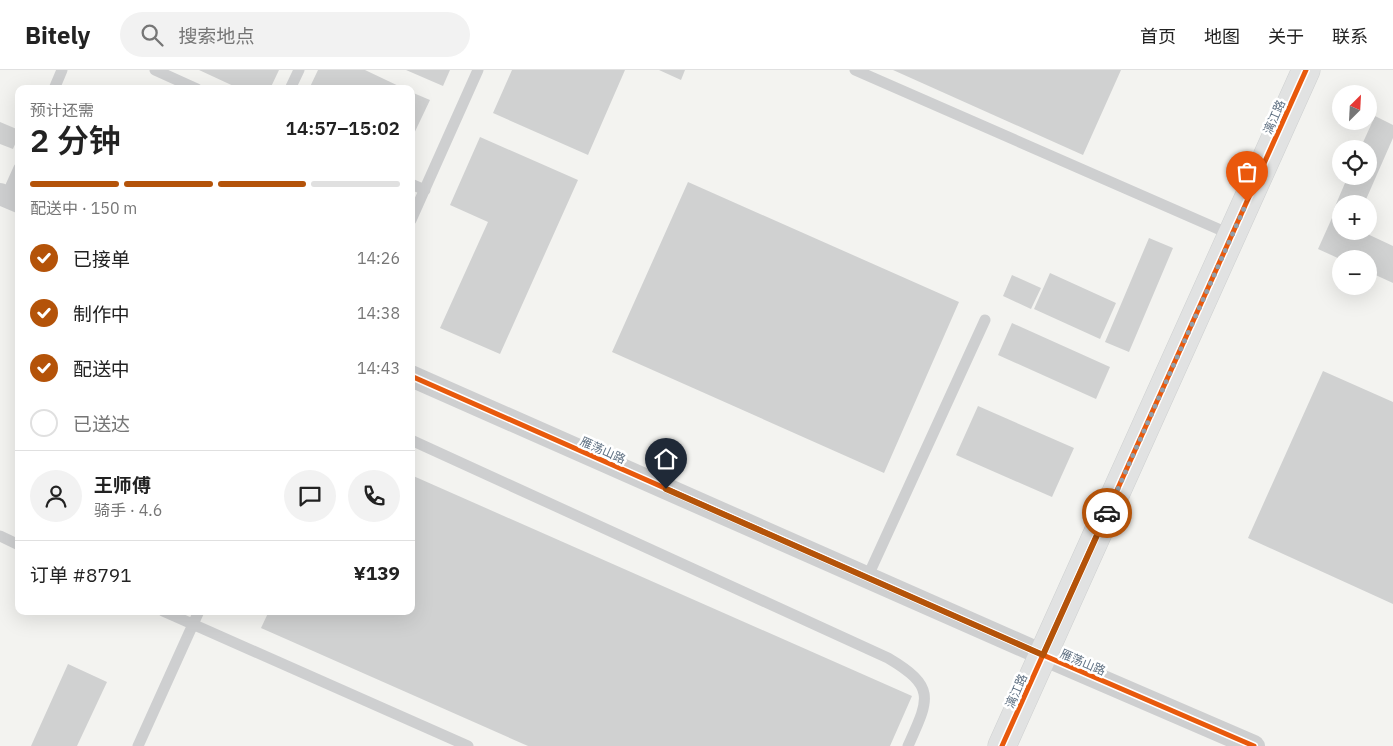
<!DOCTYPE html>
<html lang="zh">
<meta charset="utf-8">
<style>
body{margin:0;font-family:"IBM Plex Sans","Noto Sans SC",sans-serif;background:#f2f2f2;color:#222;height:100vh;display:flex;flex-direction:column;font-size:19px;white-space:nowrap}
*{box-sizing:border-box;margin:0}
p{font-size:16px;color:#767676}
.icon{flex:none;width:28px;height:28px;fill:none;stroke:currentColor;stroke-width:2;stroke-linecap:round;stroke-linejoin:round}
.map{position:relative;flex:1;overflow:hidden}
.sheet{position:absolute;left:15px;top:15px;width:400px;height:530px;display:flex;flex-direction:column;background:#fff;border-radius:10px;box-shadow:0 5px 20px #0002}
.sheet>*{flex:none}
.needle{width:32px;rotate:24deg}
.buttons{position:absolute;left:1332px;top:15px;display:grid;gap:10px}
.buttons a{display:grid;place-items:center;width:45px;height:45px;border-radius:50%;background:#fff;box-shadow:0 5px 20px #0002;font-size:25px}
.pin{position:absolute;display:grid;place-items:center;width:42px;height:42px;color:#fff;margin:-51px -21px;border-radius:50% 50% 50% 0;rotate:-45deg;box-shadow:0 0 5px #0007}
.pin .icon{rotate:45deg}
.courier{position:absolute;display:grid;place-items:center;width:50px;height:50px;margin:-25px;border:4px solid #b45309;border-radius:50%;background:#fff;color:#222;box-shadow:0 1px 6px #0007}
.headline em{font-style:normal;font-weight:600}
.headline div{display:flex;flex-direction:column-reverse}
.headline{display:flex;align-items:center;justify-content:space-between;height:85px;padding:0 15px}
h1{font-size:32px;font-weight:600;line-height:38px}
.bar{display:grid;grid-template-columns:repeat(4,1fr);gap:8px 5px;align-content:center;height:60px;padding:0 15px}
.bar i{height:6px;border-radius:4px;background:#e0e0e0}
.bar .on{background:#b45309}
.bar p{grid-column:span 4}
.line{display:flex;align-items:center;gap:12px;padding:0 15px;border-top:1px solid #e0e0e0}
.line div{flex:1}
.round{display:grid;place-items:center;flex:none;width:52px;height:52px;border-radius:26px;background:#f2f2f2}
ol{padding:0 15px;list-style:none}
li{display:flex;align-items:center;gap:15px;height:55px}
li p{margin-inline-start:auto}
li .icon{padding:5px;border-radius:50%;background:#b45309;color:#fff;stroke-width:4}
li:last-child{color:#767676}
li i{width:28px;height:28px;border:2px solid #e0e0e0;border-radius:50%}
header{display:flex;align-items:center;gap:30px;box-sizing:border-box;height:70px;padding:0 25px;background:#fff;border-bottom:1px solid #e0e0e0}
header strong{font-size:24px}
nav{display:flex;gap:28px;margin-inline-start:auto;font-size:18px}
.search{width:350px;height:45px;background:#f2f2f2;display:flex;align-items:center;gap:12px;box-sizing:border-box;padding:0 18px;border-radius:28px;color:#767676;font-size:19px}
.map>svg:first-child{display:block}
.building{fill:#d0d1d1}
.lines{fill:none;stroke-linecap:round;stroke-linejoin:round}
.secondary-casing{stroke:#ced0d0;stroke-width:29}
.lane{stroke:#cecfd0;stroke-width:11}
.street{stroke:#cecfd0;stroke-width:22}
.secondary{stroke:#e1e2e2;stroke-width:28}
.cycleway-casing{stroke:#fff;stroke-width:8}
.cycleway{stroke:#e8590c;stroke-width:5}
.done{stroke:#939ea9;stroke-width:5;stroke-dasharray:0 9}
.route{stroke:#b45309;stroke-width:6}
.labels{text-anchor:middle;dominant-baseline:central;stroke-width:5;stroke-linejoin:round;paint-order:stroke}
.street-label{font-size:12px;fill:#607183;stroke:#fff}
</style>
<header>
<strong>Bitely</strong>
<div class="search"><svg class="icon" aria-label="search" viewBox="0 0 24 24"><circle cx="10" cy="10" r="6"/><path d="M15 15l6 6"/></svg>搜索地点</div>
<nav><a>首页</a><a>地图</a><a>关于</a><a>联系</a></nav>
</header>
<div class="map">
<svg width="1393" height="676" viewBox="0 0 1393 676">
<rect width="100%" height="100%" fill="#f3f3f0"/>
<path class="building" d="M199,0H279L270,19H240Z
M318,0H365L405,19H309Z
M406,0H450L443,16Z
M512,0H625L588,85L493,43Z
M659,0H685L681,10Z
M893,0H1121L1083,85Z
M411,22L430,30L411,70Z
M1375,46L1393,55V68L1364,134H1341V144L1333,141L1348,106H1369V79H1360Z
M0,52L19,60V65L13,79L0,74Z
M480,67L578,110L500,284L440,258L488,152L450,135Z
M688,112L959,232L884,403L612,282Z
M1332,148L1341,152V161H1361L1393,176V213L1369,202V189H1340L1318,179Z
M1149,168L1173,178L1129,282L1105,272Z
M1050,203L1116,233L1100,269L1034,239Z
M1012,205L1041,218L1031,239L1003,226Z
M1012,253L1110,297L1096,329L998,285Z
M1323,301L1393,332V534L1248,468Z
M978,336L1074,378L1052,427L956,385Z
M411,405L912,626L890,676H528L261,558L269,541H411Z
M68,594L107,612L77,676H31Z"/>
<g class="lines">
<g class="secondary-casing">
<path id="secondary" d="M1002,676L1306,0"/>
</g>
<path class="lane" d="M155,0L197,19
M855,0L1232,165
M54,19L62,0
M290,19L299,0
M411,114L425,120
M6,127L19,98
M411,150L478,0
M411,370L888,588C937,617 929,629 908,676
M0,466L19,475
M867,508L985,250
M163,541L468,676
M138,676L199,541"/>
<path class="street" d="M0,124L19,132
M411,306L1043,585L1254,676"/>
<use href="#secondary" class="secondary"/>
<g class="cycleway-casing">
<path id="cycleway" d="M411,306L1043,585L1254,676
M1002,676L1306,0"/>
</g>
<use href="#cycleway" class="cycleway"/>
</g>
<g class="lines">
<path class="done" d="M1107,443L1247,132"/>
<path class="route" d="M666,419L1043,585L1107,443"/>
</g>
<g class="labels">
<g class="street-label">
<text transform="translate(1274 47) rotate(-66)">漓江路</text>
<text transform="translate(603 380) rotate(24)">雁荡山路</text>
<text transform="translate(1083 592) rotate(23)">雁荡山路</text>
<text transform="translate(1016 621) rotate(-66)">漓江路</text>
</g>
</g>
</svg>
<div class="buttons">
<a><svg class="needle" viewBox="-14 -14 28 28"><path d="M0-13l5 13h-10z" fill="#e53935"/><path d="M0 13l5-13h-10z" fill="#767676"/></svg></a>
<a><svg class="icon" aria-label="locate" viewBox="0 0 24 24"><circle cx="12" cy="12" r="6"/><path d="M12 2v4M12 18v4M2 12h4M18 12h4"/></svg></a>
<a>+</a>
<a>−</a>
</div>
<div class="pin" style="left:1247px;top:132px;background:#ea580c"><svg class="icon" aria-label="bag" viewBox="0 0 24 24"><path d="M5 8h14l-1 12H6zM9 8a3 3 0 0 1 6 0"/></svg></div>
<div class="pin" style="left:666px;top:419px;background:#1f2937"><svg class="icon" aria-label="home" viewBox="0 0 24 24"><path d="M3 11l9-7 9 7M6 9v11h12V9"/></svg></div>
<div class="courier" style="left:1107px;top:443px"><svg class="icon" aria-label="car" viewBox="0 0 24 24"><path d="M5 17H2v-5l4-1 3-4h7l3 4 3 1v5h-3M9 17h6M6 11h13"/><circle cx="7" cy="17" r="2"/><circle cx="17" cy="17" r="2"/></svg></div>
<section class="sheet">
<div class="headline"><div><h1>2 分钟</h1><p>预计还需</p></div><em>14:57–15:02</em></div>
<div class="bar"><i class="on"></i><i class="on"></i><i class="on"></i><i></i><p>配送中 · 150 m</p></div>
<ol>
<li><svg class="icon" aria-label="check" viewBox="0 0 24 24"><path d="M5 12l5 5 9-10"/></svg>已接单<p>14:26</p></li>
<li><svg class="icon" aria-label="check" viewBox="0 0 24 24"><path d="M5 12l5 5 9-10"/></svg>制作中<p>14:38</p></li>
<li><svg class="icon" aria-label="check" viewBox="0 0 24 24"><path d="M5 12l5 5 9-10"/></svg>配送中<p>14:43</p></li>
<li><i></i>已送达</li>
</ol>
<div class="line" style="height:90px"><a class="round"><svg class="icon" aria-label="person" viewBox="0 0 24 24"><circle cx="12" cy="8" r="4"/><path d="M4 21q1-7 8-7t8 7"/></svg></a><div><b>王师傅</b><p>骑手 · 4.6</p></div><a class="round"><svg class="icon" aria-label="chat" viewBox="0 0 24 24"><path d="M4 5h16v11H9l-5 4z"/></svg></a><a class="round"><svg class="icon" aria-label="phone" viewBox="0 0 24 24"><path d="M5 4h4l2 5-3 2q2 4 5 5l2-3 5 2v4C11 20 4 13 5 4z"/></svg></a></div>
<div class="line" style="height:65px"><div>订单 #8791</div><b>¥139</b></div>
</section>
</div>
